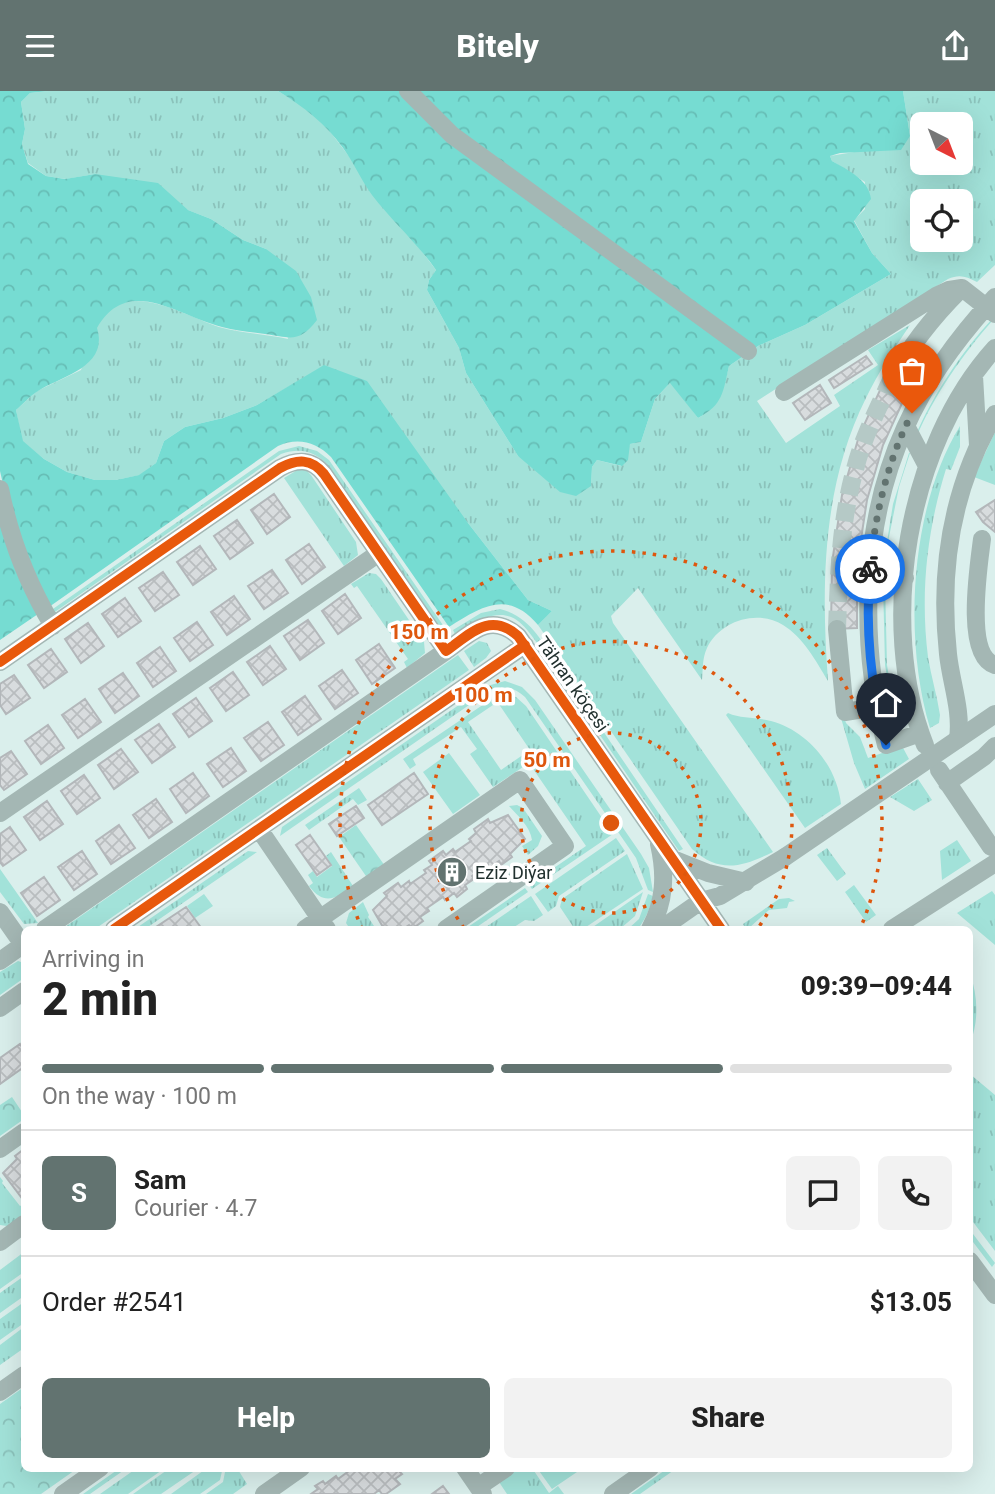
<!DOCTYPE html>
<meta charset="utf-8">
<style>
body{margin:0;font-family:Roboto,sans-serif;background:#f2f2f2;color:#222;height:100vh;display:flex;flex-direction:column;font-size:26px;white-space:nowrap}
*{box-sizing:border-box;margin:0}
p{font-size:23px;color:#767676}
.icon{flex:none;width:38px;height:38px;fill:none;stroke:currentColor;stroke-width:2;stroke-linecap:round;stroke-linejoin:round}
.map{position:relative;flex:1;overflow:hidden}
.details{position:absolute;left:21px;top:835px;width:952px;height:546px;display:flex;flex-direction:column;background:#fff;border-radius:10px;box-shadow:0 7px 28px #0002}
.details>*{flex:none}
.needle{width:46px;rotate:138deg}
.buttons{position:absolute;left:910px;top:21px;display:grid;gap:14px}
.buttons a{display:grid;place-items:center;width:63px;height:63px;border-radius:10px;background:#fff;box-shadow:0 7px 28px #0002;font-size:35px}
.pin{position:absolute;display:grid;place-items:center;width:60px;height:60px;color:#fff;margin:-72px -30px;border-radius:50% 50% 50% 0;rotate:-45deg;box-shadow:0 0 7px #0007}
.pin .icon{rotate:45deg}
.courier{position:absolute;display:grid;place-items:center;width:70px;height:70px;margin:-35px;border:5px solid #1a73e8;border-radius:50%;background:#fff;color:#222;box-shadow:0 2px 9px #0007}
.summary em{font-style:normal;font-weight:800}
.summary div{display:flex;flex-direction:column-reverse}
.summary{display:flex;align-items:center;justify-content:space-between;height:119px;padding:0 21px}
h1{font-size:46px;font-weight:800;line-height:52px}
.bar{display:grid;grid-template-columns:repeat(4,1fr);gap:10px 7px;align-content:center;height:84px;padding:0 21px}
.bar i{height:9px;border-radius:5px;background:#e0e0e0}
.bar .selected{background:#627370}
.bar p{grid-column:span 4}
.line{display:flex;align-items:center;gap:18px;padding:0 21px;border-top:2px solid #e0e0e0}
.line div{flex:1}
.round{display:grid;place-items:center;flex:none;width:74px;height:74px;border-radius:10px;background:#f2f2f2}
.cta{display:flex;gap:14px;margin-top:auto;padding:14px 21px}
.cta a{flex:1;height:80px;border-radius:10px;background:#627370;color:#fff;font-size:28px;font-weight:800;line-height:80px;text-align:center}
.cta a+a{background:#f2f2f2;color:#222}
header{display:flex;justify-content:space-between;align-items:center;height:91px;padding:0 21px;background:#627370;color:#fff;font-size:32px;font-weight:800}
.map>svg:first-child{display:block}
.grass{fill:url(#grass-tufts);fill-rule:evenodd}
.forest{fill:url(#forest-crowns)}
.park{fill:url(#park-crowns)}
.pitch{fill:#a2e2d9}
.building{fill:url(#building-cross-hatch);stroke:#b3b7ba;stroke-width:2}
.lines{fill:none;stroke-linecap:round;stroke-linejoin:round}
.minor-tunnel{stroke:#b5c9c6;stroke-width:18;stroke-dasharray:18 9;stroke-linecap:butt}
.minor{stroke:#a4b7b4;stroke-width:18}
.minor-bridge{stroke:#a4b7b4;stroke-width:18}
.cycleway-casing{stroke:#fff;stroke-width:15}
.cycleway{stroke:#e8590c;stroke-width:10}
.done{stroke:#627370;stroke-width:7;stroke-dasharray:0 12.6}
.route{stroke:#1a73e8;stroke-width:9}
.ring{fill:none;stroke:#de570e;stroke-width:3.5;stroke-dasharray:3.5 7}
.labels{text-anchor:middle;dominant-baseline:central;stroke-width:7;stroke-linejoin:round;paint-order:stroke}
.street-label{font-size:18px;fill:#21302e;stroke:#fff}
.poi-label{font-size:18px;fill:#21302e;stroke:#fff;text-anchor:start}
.centre{fill:#de570e;stroke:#fff;stroke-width:3.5}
.ring-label{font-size:21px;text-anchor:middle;font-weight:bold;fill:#de570e;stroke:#fff;stroke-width:7;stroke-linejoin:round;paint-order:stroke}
</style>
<header><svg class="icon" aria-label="menu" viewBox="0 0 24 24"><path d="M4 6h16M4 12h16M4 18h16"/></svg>Bitely<svg class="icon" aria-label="share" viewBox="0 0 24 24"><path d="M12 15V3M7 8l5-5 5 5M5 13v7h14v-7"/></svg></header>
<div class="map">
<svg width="995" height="1403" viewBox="0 0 995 1403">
<defs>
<pattern id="grass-tufts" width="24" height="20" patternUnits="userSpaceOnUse" patternTransform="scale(1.75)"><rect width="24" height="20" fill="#a2e2d9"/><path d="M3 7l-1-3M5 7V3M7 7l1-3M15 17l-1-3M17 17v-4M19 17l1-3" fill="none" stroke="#8bc2bb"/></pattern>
<pattern id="forest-crowns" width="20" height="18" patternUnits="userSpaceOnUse" patternTransform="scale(1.75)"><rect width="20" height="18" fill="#76dcd2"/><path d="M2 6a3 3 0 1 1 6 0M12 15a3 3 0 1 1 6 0" fill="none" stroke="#66bdb5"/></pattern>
<pattern id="park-crowns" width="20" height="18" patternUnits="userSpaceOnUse" patternTransform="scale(1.75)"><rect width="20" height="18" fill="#a2e2d9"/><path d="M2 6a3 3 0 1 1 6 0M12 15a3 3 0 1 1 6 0" fill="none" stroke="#8bc2bb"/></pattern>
<pattern id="building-cross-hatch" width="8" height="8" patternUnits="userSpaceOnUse" patternTransform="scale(1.75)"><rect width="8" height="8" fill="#d8dcde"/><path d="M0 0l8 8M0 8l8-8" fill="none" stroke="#b9bdbf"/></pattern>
</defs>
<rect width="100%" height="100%" fill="#daefec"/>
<path class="grass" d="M48,0H278L304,16L325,34L436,179L429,189L427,199L459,257L466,282L518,365L591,395L592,376L597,369L621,375L630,353L641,351L655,308L671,291L698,327C718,317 724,296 729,275L758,255L805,234L891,183L872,162L854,129L865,118V91L832,70L830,65L854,61L910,45L903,0H995V174L977,191C966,185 959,183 948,188L757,310L786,352L840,315L834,304L878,274L868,259L910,234C894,258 878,282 866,307C822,395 821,494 828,590C816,570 803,546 783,534C757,518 720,530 707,557C702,568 703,578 702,589L638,497L611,525L613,532L773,761C742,776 720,783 692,758L538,534L552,520L528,509L468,432L324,275L257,314L223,327L185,336L164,350L156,372L140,384L116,389H95L67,381L44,368L22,350L16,319L37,300L81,279C88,262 93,233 107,220C137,194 188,226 219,236C241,242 266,243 288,248L266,158L243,149L211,128L95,83L66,88L46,85L28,72L22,53L25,38L21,11L30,2ZM922,33H961V72H922ZM922,110H961V149H922Z
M992,228L993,229C963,263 934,304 916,347L915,346C933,303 961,262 992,228Z
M960,335V356L951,379L946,378C927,439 920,502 928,566C931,585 937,604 940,624L939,632L930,637C903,547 910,416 960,335Z
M995,341V394L974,386Z
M299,355L317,360L329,369L447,540L444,542L326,372C312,359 299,357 281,363L52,523L50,520L279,360Z
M909,362H910L899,396L883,476L893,413Z
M299,378L306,379L311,384L356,451L358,464L344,475L284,387Z
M369,482L376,483L381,488L424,551L425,562L407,577L404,571L408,568L357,495L354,497L351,493Z
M883,491H885L887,574L898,639H896L885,574Z
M500,518C530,525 542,551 558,574L554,577C520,528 514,505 455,543L453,539L481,522Z
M479,550L487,552L491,560L486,567L474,576L464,560Z
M458,564L469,579L95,838H62Z
M561,578L683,758L679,760L557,581Z
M505,590L522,596L535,609L641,763L649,777L653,801L648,799L636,767L525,606C515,597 503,593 491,599L487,595Z
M482,598L485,603L280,745L282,736Z
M503,602L516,606L526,615L613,743L532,798L529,794L586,755L529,672L493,696L470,663L477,658L461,636L413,668L416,674L410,678L403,668L490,609L493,614L468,631L501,679L530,659L494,606Z
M728,622C741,628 756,626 771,630C808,640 837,675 841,713L805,737L726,624Z
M844,626L846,632L860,646L868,667L902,655L909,668L865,698L854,672L841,627Z
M918,688L932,709L914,720L890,706Z
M359,697L367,709L358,714L353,708L309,739L305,734Z
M517,714L523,717L542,745L538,755L528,764L522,755L532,749C530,735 517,724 509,715Z
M616,747L625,760L559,805L556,815L548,821L535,803Z
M957,749L971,770L942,789L940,760Z
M827,757L846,783L837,790L817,764Z
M248,760L257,761L145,838H135Z
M331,761L353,795C336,808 324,815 309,795L313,792L308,784L313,780L317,786L332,775L326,765Z
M627,763L643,798L583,838L574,837L560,816L562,808Z
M0,778L38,832L24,833L0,801Z
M854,794L876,824L866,831L845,801Z
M525,797L528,801L474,838H465Z
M992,800L995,804V854L957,822Z
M643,801L635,825L620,838H590Z
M204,803L213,815L195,827L187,815Z
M648,803L653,805C650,818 646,827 638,838H628L639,828Z
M531,805L543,824L534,830L525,829L511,838H483Z
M789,807L795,810L789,811L787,817L769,819L749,837H745L743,833L779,808Z
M363,811L369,824L368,826L376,838H350L346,832L349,822Z
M18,870L24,872V887L0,904V881Z
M970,882C978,906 979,929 970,953Z
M970,983L995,1004V1160L970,1127Z
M0,1086L3,1090L2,1092L20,1115L24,1113V1130L7,1135L0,1134Z
M970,1139L995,1172L992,1176L970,1147Z
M24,1161V1181L0,1198V1179Z
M24,1185V1205L0,1222V1202Z
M24,1211V1232L0,1249V1228Z
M24,1236V1257L0,1274V1254Z
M120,1377H127L90,1403H83Z
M137,1377H165L128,1403H100Z
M170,1377H199L161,1403H133Z
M207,1377H220L222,1380L220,1389L200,1403H171Z
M230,1377H237L247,1393L233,1403H206L223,1391L225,1381Z
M518,1377H532L549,1402L558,1395L564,1403H507L499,1391Z
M668,1377H677L640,1403H631Z"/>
<path class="forest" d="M0,0H48L30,2L21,11L25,38L22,53L28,73L46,85L65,88L95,83L158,92L188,119L211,128L243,149L266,158L296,180L311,206L317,229C299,252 292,247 265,243C251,241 236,240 222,236C178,225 128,183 97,237C109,276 62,285 38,300C30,305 23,313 16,319L23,350L44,368L67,381L95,389H116L139,384L156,372L164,350L185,336L223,327L257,314L324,274L367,290L468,432L528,509L552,520L538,534C508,498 481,516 449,536L331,366C316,351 298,346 278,355L49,516L10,424L0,380Z
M278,0H903L910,45L901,59L840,62L830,65L832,70C848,79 869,89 871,108L854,130L872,162L891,183L805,234L758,255L729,275C723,301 723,314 698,327L670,292L655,308L641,351L630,353L628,369L622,375L597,369L592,376L591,395L576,405L560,401L518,365L466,282L459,257L427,199L429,189L436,179C417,152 392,130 372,104C361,89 354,72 343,57C325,32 304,16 278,0Z
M0,421L38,523L0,549Z"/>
<path class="park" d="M356,734L385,775L368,788L339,746Z
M12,1006L24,1024V1028L0,1045V1014Z
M24,1296V1377H78L41,1403H0V1313Z"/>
<path class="pitch" d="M449,662L480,704L453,723L423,681Z
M537,1377H574L577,1381L552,1398Z"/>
<path class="building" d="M866,265L872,273L834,297L829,289Z
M886,286L909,297L883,354L867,409L857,474V537L831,538L832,472L842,404L859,345Z
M820,294L831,312L805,329L793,312Z
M274,403L290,426L267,443L251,419Z
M995,409V441L983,431L976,421Z
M237,429L253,452L230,468L214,445Z
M309,453L325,476L302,493L286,469Z
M200,455L216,478L193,494L177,471Z
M272,479L288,502L264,518L248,495Z
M163,481L179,504L155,520L139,497Z
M345,503L361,527L338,543L322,520Z
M234,505L250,528L227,544L211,521Z
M125,507L141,530L118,546L102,523Z
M308,529L324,552L300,569L284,545Z
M197,531L213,554L190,570L174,547Z
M88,532L104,555L81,572L65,548Z
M379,553L395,577L372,593L356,569Z
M270,555L286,578L263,594L247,571Z
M160,556L176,580L153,596L137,572Z
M51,558L67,581L44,597L28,574Z
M342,579L358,602L335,618L319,595Z
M233,581L249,604L226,620L210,597Z
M123,582L139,605L115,622L99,598Z
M14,584L30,607L6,623L0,614V593Z
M305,605L321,628L298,644L282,621Z
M196,607L212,630L189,646L173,623Z
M85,608L101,631L78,647L62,624Z
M268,631L284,654L261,670L244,647Z
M159,633L175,656L152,672L135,649Z
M48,634L64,657L41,673L25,650Z
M231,657L246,680L223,696L207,673Z
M121,658L138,681L114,698L98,674Z
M11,660L27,683L4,699L0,694V667Z
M193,682L209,705L186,722L170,698Z
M414,682L428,703L382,734L368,714Z
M84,684L100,707L77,723L61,700Z
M156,708L172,731L149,747L133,724Z
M47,710L63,733L40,749L24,726Z
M356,715L364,727L337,745L329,733Z
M508,724L525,748L510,763L512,766L501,774L499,770L489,777L488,774L472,785L474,788L465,794L467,798L457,806L454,802L445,809L443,806L427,817L429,820L420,826L423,830L412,838L409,834L403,838L383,836L373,819L387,805L384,802L398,792L401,796L409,790L410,793L426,782L424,779L432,774L429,770L443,760L446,764L453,758L455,761L471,750L469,748L476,742L474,738L488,728L490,732Z
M119,734L135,757L111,773L96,750Z
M10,736L26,759L3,775L0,771V743Z
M310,744L331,774L317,784L296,754Z
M82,760L97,783L74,799L58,776Z
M44,786L60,809L37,825L21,802Z
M186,816L202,838H153Z
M20,953L24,959V976L0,993V967Z
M24,1058V1103L21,1106L3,1082L17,1068L15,1065Z
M353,1377H405L400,1381L402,1383L395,1388L400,1393L386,1403H382L379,1399L374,1403H311L318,1398L315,1395L323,1390L325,1393L336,1385L338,1388Z
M443,1395L449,1403H432Z"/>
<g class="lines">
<path class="minor-tunnel" d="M837,538C839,483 840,432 855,378C863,346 878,318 891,289"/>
<path class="minor" d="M408,0L452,44L748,260
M974,285L978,354
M891,289C910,255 932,227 959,200
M784,301L936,205L949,199L962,197L995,223
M906,335L927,375
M0,398C10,447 27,492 53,535
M982,448C979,473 964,565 995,574
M870,484L905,487
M837,538L845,621L876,616
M0,571L280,377C297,368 311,367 324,383L446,560C470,543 490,520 518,545L721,838
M920,642L886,654C859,552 861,434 905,337C927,288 959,245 995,206
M958,648C962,619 951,592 948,563C939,479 952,396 995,323
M925,654C877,533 907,354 995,257
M939,679L991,756
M947,692L984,666L995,655
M0,722L379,462
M259,738L327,838
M673,768L708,782L746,791
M0,821L24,855
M45,838L446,560
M114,838L525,554
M305,838L520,689L565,755L446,838
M650,838C665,810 666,784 659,753
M661,838L701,810L720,805L785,766
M892,838L995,772
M0,870L24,853
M0,917L24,900
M0,1058L24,1041
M0,1151L24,1133
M970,1170L995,1204
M0,1301L24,1284
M465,1377L483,1403
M478,1396L506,1377
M63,1403L100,1377
M264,1403L301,1377
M613,1403L650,1377"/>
<path class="minor-bridge" d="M785,766L995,623"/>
<g class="cycleway-casing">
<path id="cycleway" d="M0,571L280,377C297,368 311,367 324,383L446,560C470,543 490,520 518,545L721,838
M114,838L525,554"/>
</g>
<use href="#cycleway" class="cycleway"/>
</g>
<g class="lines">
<path class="done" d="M870,478C875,424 887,371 912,322"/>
<path class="route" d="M870,478C865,537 871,597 886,654"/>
</g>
<g class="ring">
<circle cx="611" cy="732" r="90"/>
<path d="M464 837A181 181 0 1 1 758 837"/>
<path d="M362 838A271 271 0 1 1 860 838"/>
</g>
<defs>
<g id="building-disc" transform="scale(1.575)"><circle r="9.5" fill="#627370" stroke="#fff"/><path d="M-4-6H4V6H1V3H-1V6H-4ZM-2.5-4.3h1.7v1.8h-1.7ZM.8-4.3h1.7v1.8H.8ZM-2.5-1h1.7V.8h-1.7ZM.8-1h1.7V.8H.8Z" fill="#fff"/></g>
</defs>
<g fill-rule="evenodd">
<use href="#building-disc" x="452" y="781"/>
</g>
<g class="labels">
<g class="street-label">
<text transform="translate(573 593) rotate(55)">Tähran köçesi</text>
</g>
<g class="poi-label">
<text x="475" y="781">Eziz Diýar</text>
</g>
</g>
<circle cx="611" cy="732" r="10" class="centre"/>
<g class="ring-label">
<text x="419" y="548">150 m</text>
<text x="483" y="611">100 m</text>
<text x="547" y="676">50 m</text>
</g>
</svg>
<div class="buttons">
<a><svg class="needle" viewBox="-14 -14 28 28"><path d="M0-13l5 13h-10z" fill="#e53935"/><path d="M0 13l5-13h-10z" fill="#767676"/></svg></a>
<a><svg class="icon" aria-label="locate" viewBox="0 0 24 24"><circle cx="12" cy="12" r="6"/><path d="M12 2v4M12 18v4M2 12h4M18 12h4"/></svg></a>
</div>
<div class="pin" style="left:912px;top:322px;background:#ea580c"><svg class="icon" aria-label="bag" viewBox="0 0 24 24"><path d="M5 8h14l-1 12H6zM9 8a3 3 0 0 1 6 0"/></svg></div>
<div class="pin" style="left:886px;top:654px;background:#1f2937"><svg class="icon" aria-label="home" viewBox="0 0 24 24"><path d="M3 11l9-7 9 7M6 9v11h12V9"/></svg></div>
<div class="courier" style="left:870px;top:478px"><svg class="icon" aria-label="bike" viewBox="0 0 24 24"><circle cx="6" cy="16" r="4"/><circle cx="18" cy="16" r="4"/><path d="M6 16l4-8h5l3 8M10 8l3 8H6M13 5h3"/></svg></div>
<section class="details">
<div class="summary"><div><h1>2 min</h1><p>Arriving in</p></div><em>09:39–09:44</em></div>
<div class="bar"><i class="selected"></i><i class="selected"></i><i class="selected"></i><i></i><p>On the way · 100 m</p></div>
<div class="line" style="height:126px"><b class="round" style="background:#627370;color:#fff">S</b><div><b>Sam</b><p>Courier · 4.7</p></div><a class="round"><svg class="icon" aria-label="chat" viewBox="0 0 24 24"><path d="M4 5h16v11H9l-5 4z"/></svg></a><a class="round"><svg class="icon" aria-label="phone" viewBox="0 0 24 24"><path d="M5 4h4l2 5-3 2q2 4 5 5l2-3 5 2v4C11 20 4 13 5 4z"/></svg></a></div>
<div class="line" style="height:91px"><div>Order #2541</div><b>$13.05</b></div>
<div class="cta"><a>Help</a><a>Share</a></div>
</section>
</div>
